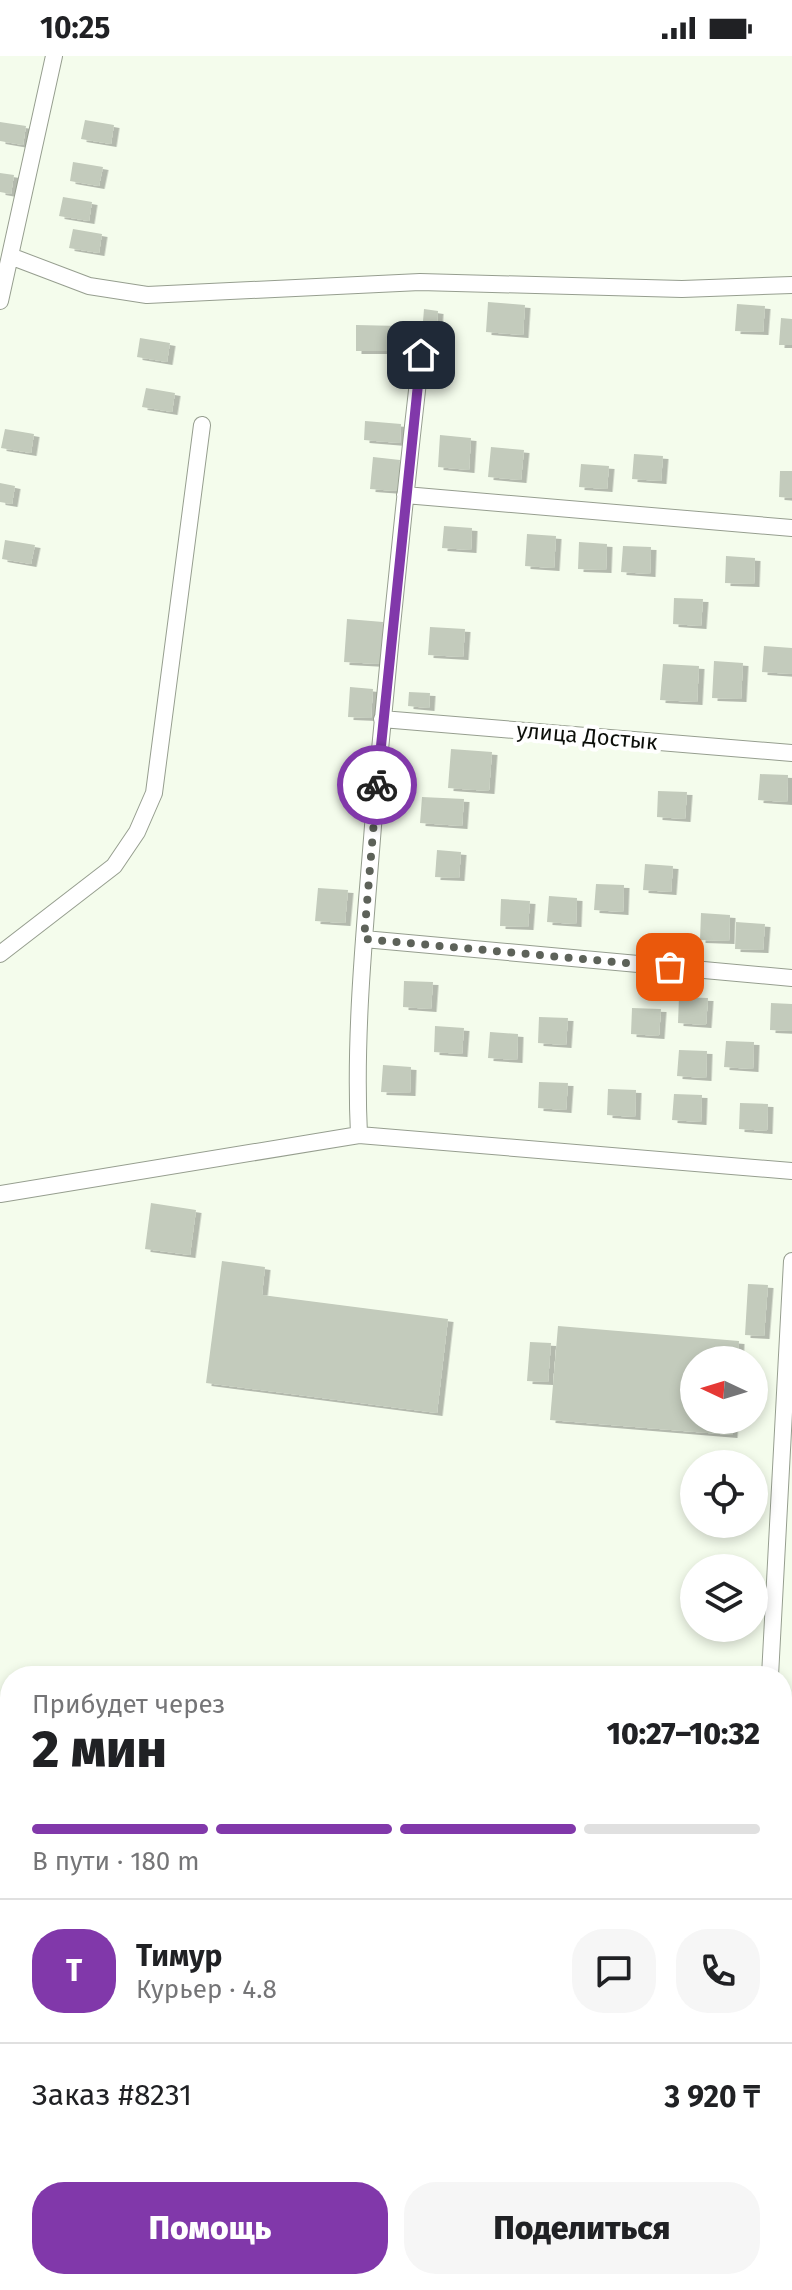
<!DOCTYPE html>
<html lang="ru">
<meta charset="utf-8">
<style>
body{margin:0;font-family:"Fira Sans",sans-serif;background:#f6f6f6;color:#202124;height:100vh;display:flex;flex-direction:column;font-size:30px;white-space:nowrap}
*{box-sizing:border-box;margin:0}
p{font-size:26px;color:#757577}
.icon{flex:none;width:44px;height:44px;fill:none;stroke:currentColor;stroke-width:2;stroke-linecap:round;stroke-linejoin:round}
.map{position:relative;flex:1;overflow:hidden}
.drawer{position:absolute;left:0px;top:1610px;width:792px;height:624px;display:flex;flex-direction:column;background:#fff;border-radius:32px 32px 0 0;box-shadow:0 4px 12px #0003}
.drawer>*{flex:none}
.needle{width:52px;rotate:274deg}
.fabs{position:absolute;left:680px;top:1290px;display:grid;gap:16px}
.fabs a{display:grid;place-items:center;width:88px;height:88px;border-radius:50%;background:#fff;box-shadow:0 4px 12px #0003;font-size:40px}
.pin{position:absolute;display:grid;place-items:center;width:68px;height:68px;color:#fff;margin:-34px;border-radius:16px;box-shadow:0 4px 12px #0006}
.courier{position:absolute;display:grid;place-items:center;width:80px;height:80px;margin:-40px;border:6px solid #8138aa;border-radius:50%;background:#fff;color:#222;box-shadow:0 2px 10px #0007}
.overview em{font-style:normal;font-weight:800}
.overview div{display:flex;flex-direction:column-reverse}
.overview{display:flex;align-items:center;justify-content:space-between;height:136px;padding:0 32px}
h1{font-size:52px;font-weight:800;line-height:60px}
.bar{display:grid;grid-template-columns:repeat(4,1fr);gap:12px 8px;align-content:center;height:96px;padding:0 32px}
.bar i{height:10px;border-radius:6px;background:#e0e0e0}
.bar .on{background:#8138aa}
.bar p{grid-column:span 4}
.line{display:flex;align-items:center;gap:20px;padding:0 32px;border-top:2px solid #e0e0e0}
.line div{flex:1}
.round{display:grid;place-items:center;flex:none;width:84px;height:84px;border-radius:32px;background:#f6f6f6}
.button{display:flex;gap:16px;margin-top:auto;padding:16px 32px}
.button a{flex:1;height:92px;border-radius:32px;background:#8138aa;color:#fff;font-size:32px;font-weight:800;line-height:92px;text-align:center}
.button a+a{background:#f6f6f6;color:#202124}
.status{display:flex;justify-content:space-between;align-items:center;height:56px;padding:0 40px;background:#fff;direction:ltr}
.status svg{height:22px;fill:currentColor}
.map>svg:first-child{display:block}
.building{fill:#c3cbbc;filter:url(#shadow)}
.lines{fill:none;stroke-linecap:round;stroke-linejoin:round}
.minor-casing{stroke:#969e8f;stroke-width:18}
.minor{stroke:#fff;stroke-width:16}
.done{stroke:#5d6259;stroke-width:8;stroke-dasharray:0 14.4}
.route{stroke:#8138aa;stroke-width:10}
.labels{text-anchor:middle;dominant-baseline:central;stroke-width:8;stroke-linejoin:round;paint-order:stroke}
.street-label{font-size:22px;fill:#0c0f0a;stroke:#fff}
</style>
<div class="status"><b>10:25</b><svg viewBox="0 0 49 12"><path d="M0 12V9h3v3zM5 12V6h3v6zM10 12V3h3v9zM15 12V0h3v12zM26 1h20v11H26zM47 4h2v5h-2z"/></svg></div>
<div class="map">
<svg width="792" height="2234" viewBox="0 0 792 2234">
<defs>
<filter id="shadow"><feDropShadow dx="5.5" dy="3" stdDeviation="0" flood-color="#0004"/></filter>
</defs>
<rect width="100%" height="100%" fill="#f4fcec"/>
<path class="building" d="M85,64L114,69L111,88L81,83Z
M0,66L26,70L23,89L0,85Z
M73,106L103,111L99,130L70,125Z
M0,117L14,119L11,138L0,136Z
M63,141L92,146L89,165L59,160Z
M73,173L102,178L99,197L69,192Z
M488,246L525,249L523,279L486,276Z
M737,248L765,250L763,276L735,275Z
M424,253L438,255L436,280L422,278Z
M781,262L792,263V289H779Z
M356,269L400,270V295H356Z
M140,282L170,287L167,306L137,301Z
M146,332L175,337L172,356L142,351Z
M365,365L401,368L400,387L364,384Z
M5,373L34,378L31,397L1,392Z
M440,379L471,382L469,414L438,411Z
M491,391L524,394L521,424L488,421Z
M634,398L663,400L661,425L632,423Z
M373,401L400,404L397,435L370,433Z
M581,408L609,410L607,433L579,431Z
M780,415H792V442L779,441Z
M0,427L15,430L12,448L0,446Z
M444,470L472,472L471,494L442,492Z
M527,478L556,480L554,512L525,510Z
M5,484L35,489L31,508L2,503Z
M579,486L607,488L606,514L578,513Z
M623,490L651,491L650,518L621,516Z
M726,500L755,502L754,528L725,527Z
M674,542L703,543L701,570L673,568Z
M347,563L383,566L380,608L344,606Z
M430,571L465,573L463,601L428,599Z
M764,590L792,592V618L762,616Z
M714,605L743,607L741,643L712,642Z
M663,608L699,610L697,646L660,644Z
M350,631L373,633L371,662L348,661Z
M409,636L430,637L429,652L408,650Z
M451,693L492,696L489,735L448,732Z
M760,718L788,719L787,746L758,744Z
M658,735L687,736L685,763L657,761Z
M422,741L464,743L462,770L420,767Z
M437,794L461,796L459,822L435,821Z
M645,808L673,810L671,836L643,834Z
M596,828L624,829L623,856L594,854Z
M318,832L348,834L345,867L315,865Z
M549,840L577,842L576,868L547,866Z
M501,843L530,845L528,871L500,870Z
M701,857L730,859L729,885L700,884Z
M736,866L765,868L763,894L735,893Z
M404,925L433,926L431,953L403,951Z
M679,941L708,942L706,969L678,967Z
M771,947L792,948V975L770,974Z
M632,952L661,953L659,980L631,978Z
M539,961L568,962L566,989L538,987Z
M435,970L464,972L462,998L434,996Z
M490,976L518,978L517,1004L488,1002Z
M726,985L754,986L753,1013L724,1011Z
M679,994L707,995L706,1022L677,1020Z
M383,1009L411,1011L410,1037L381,1036Z
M539,1026L568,1027L566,1054L538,1052Z
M608,1033L636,1034L635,1061L607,1059Z
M674,1038L702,1039L701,1066L672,1064Z
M740,1047L768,1048L767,1075L739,1073Z
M151,1147L196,1154L190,1199L145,1193Z
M222,1205L265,1211L262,1239L448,1263L437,1357L206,1327Z
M748,1228L768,1229L764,1280L745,1279Z
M558,1270L739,1285L738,1304H694V1364H733L732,1379L550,1364Z
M530,1286L551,1287L548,1326L527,1325Z"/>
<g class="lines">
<g class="minor-casing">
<path id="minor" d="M10,200L89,230L147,239L420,226L682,233L792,229
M0,245L54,0
M405,439L792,472
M382,663L792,697
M364,883L792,922
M0,898L114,810L137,776L154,737L202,369
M359,1079C354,976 365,873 373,770C387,613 403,456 421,299
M0,1138L359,1079L792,1115
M770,1620L792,1205
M782,2206L792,2201
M721,2234L741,2224"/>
</g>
<use href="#minor" class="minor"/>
</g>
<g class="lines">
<path class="done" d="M377,729L364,883L670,911"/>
<path class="route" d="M377,729L421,299"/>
</g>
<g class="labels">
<g class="street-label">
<text transform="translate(587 680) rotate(5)">улица Достык</text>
</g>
</g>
</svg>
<div class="fabs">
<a><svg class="needle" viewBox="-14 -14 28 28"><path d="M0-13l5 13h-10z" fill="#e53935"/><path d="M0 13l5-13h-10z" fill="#757577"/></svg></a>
<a><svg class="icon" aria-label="locate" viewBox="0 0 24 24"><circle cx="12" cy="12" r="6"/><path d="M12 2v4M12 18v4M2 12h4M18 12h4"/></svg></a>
<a><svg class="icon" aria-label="layers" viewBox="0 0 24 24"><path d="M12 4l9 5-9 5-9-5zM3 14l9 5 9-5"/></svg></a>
</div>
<div class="pin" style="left:670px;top:911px;background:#ea580c"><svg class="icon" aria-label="bag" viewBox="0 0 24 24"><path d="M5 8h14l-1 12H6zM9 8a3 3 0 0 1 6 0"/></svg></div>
<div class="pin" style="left:421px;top:299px;background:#1f2937"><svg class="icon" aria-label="home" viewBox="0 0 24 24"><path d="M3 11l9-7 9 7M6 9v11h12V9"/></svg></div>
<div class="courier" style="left:377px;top:729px"><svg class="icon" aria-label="bike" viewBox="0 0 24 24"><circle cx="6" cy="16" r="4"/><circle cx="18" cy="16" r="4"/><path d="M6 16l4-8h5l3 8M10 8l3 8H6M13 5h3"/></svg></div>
<section class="drawer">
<div class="overview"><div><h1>2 мин</h1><p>Прибудет через</p></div><em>10:27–10:32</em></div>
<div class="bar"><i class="on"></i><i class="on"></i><i class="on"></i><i></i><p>В пути · 180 m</p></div>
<div class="line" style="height:144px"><b class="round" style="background:#8138aa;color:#fff">Т</b><div><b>Тимур</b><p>Курьер · 4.8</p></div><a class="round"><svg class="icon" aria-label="chat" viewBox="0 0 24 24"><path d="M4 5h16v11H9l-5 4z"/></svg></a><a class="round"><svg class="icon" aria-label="phone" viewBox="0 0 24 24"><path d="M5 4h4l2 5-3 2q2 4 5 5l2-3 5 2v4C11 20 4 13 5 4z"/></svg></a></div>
<div class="line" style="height:104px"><div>Заказ #8231</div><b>3 920 ₸</b></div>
<div class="button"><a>Помощь</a><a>Поделиться</a></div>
</section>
</div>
